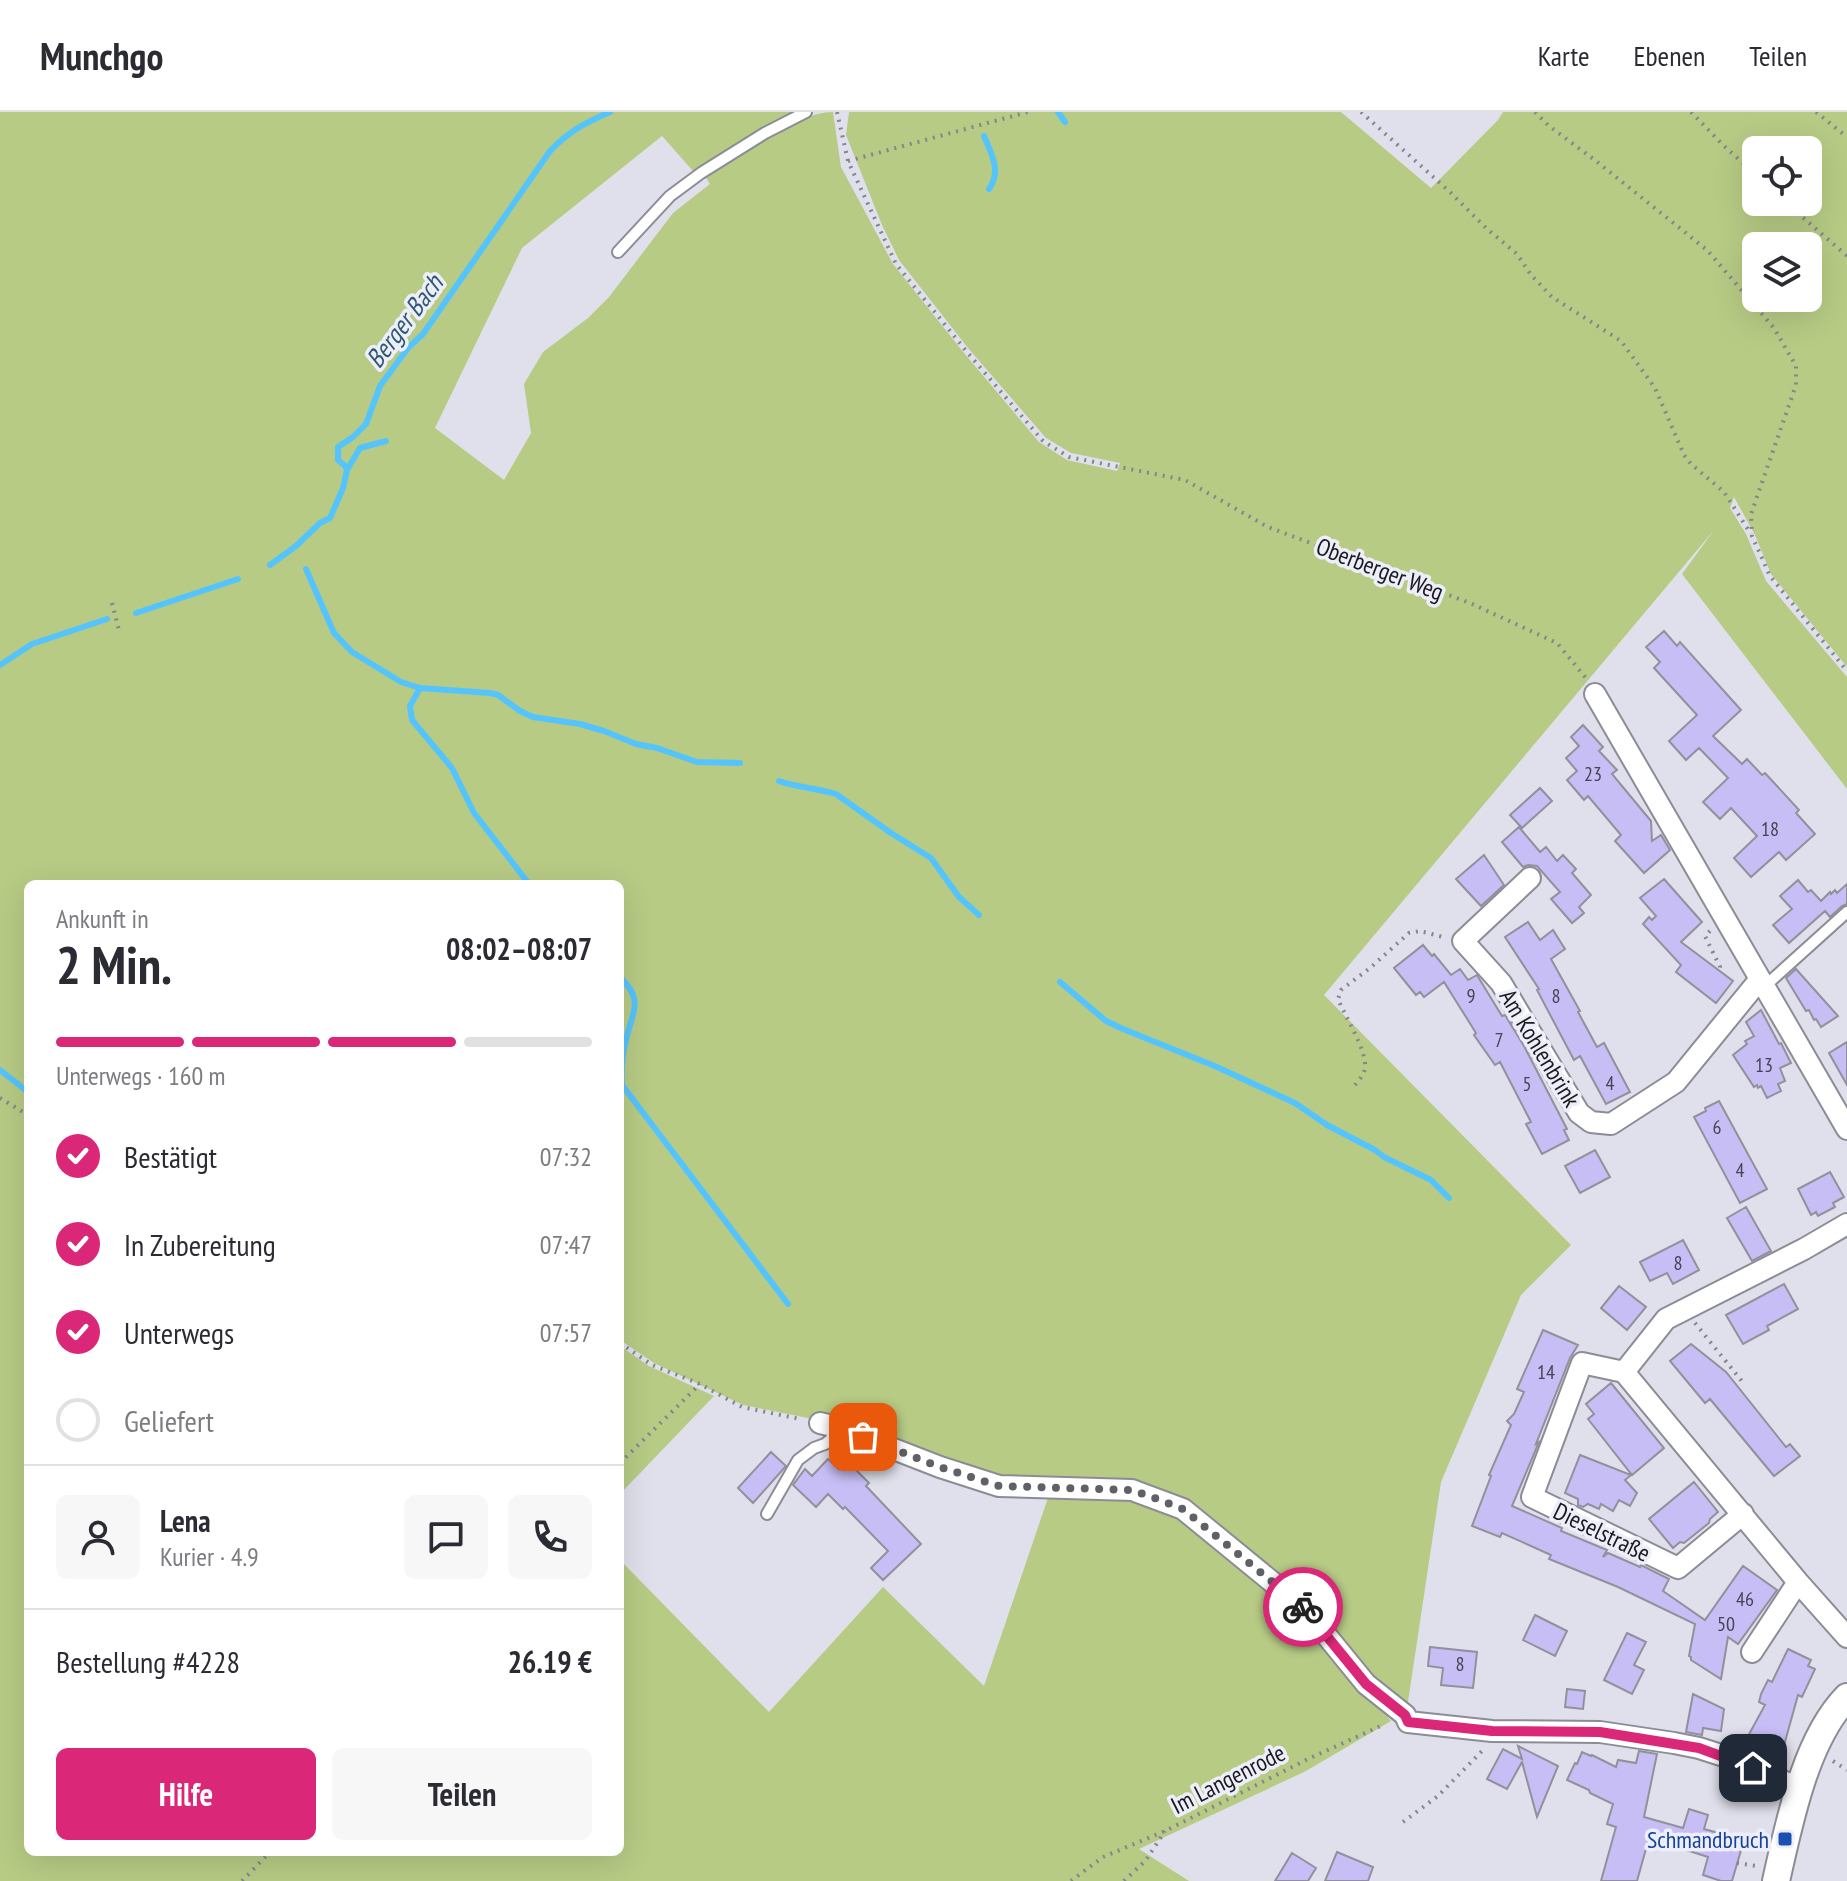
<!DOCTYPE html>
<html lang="de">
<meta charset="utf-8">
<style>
body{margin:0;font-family:"PT Sans Narrow",sans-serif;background:#f7f7f7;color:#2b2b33;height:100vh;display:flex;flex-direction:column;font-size:30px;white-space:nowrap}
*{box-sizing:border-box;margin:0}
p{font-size:26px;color:#7c7c81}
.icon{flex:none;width:44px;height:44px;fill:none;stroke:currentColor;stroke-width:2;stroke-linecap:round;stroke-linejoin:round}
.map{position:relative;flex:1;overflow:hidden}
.sheet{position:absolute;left:24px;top:768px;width:600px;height:976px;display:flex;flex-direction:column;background:#fff;border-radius:12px;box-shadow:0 8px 32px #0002}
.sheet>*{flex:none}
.fabs{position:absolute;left:1742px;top:24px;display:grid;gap:16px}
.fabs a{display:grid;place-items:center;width:80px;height:80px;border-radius:12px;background:#fff;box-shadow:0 8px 32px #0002;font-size:40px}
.pin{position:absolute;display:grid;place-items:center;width:68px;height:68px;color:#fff;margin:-34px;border-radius:16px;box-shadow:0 4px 12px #0006}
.courier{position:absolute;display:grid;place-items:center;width:80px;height:80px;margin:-40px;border:6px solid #db2777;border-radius:50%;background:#fff;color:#222;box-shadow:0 2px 10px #0007}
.summary em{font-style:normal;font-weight:700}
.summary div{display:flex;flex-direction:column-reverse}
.summary{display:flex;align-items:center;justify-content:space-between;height:136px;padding:0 32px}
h1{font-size:52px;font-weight:700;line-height:60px}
.bar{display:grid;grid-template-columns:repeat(4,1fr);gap:12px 8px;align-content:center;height:96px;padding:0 32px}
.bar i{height:10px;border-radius:6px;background:#e1e1e2}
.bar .selected{background:#db2777}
.bar p{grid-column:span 4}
.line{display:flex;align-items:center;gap:20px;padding:0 32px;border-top:2px solid #e1e1e2}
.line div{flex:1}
.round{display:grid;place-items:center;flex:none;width:84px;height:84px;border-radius:12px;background:#f7f7f7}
ol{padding:0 32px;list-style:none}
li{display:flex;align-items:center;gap:24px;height:88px}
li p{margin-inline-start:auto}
li .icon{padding:8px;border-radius:50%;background:#db2777;color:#fff;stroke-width:4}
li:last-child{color:#7c7c81}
li i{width:44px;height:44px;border:4px solid #e1e1e2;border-radius:50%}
.button{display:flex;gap:16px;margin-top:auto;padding:16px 32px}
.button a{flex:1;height:92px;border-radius:12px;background:#db2777;color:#fff;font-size:32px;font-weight:700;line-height:92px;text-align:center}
.button a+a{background:#f7f7f7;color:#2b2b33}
header{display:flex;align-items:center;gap:48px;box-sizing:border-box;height:112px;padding:0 40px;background:#fff;border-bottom:2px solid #e1e1e2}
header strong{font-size:38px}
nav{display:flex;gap:44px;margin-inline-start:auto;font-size:28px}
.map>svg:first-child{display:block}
.green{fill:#b7cb85;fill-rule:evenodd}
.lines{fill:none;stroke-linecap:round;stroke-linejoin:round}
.stream{stroke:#55c4fd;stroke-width:6}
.building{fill:#c7bef5;stroke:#91909b;stroke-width:2}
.service-casing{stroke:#8c8c96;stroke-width:14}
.minor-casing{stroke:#8c8c96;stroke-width:24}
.tertiary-casing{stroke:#8c8c96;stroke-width:30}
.path{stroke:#85858d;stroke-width:4;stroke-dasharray:2 6;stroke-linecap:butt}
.service{stroke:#fff;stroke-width:10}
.minor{stroke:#fff;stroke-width:20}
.tertiary{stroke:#fff;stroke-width:26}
.done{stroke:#606067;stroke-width:8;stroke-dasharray:0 14.4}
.route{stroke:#db2777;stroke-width:10}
.transit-dot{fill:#1a4fb4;stroke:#edeef9;stroke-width:3}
.labels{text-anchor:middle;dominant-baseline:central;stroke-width:7;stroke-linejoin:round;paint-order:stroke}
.number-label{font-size:20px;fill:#464454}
.street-label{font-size:24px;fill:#1b1b1f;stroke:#edeef9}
.transit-label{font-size:24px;fill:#164399;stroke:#edeef9;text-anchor:end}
.water-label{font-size:26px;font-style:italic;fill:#2d5972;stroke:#edeef9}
</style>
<header>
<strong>Munchgo</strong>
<nav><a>Karte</a><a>Ebenen</a><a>Teilen</a></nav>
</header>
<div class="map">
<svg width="1847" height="1769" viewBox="0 0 1847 1769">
<rect width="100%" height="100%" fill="#e0e0ec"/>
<path class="green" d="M0,0H795L758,20L693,59L662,24L522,136L435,316L504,368L531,321L524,272L543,240L588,206L609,185L673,101L710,72L705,64C738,44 795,0 833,0L841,55L893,152L964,241L1039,330L1067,348L1117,359L1120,351L1071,341L1046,326L968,236L899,148L882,113L846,23L849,0H1341L1431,76L1498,8L1503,0H1847V555L1771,462L1755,423L1734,385L1730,396L1746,422L1766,469L1847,565V677L1682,462L1714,418L1324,883L1571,1133L1521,1183L1441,1370L1406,1603L1399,1602L1370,1573L1308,1494L1185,1395L1134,1376L1001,1371L977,1365L940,1353L837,1312L743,1293L654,1251L620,1228V772H28V1740H620V1448L769,1600L883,1475L984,1574L1050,1380L1130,1383L1180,1399L1300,1497L1391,1609L1306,1659L1139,1737L1189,1769H0ZM1756,38H1808V90H1756ZM1756,134H1808V186H1756Z
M620,1234L649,1254L714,1284L620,1382Z"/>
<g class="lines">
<path class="stream" d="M1058,0L1065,10
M984,24C991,41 1002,59 989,77
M347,358L360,336L386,329
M270,453L296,434L320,411L330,406L343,376L347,358L345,354L338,348V335L353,325L366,312L380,274L408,236L423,222L550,39C569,19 585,11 610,0
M306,457L334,521L352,540L401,570L420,576L490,581L498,583L520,599L533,605L580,612L604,619L636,632L657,636L697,650L740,651
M136,501L238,467
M0,553L32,532L107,507
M420,576L410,594L412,608L452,656L474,701L529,772
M779,669C798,676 817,676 836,682L891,721L931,746L959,785L979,803
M620,865C645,889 632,900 626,928C622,943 621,958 622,973L788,1192
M1060,870L1106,909L1123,917L1217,955L1295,991L1327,1013L1375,1038L1384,1045L1431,1068L1449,1086
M0,958L28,980"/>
</g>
<path class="building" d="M1664,519L1677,534L1680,530L1741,598L1713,624L1742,652L1747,647L1762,663L1765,661L1799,698L1796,701L1815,722L1786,748L1779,740L1751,765L1734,746L1757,724L1731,696L1720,707L1703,690L1728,666L1699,636L1686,648L1669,629L1697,603L1654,556L1660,550L1646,535Z
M1583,613L1603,635L1599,639L1617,658L1612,662L1651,709L1652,729L1661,723L1670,738L1644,761L1615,729L1621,723L1588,684L1584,688L1567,668L1577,659L1566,646L1579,634L1571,625Z
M1540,676L1552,689L1522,716L1510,703Z
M1519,715L1540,740L1546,735L1557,749L1563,743L1576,757L1572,761L1591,783L1579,795L1584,801L1572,811L1551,787L1560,780L1537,754L1528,753L1523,755L1502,730Z
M1484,743L1504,773L1481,794L1456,767Z
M1664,767L1702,810L1681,830L1733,869L1716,891L1676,860L1681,853L1643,812L1649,805L1652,808L1656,804L1640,786Z
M1798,768L1808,780L1811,778L1821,789L1830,780L1831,782L1835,778L1837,781L1847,772V792L1842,794L1830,805L1825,799L1789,831L1773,813L1792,797L1780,784Z
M1528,810L1540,828L1553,818L1565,837L1551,847L1580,899L1578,900L1597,935L1604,931L1630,980L1606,992L1580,944L1574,948L1537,878L1539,877L1505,825Z
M1423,833L1432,844L1434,842L1451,863L1460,857L1468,868L1477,863L1502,904L1505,903L1524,934L1567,1017L1564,1018L1569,1028L1542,1042L1526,1012L1531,1010L1500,950L1495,953L1474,923L1476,921L1444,870L1424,885L1420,880L1416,883L1394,856Z
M1796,857L1838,904L1821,915L1816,907L1814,908L1809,898L1806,899L1786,866Z
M1761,898L1779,932L1781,931L1791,951L1780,956L1785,969L1778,972L1781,979L1767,986L1761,974L1758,976L1757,973L1754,975L1733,943L1747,932L1745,929L1754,924L1746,910Z
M1847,930V973L1829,941Z
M1719,989L1767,1077L1740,1091L1694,1005L1706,999L1705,996Z
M1595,1038L1610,1065L1580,1081L1565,1054Z
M1830,1060L1844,1085L1833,1091L1835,1095L1818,1104L1816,1100L1811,1103L1798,1077Z
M1746,1095L1771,1139L1752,1149L1727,1106Z
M1683,1128L1699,1158L1673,1172L1667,1161L1650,1169L1640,1150Z
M1784,1172L1798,1197L1767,1214L1769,1218L1743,1232L1726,1203Z
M1619,1174L1646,1195L1627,1218L1601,1196Z
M1543,1218L1578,1233L1570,1246L1536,1332L1539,1330L1512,1394L1562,1416L1561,1419L1607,1438L1603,1445L1608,1441L1640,1455L1641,1453L1669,1467L1663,1479L1705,1508L1743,1454L1777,1478L1738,1532L1728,1525L1721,1567L1691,1548V1545L1689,1544L1695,1512L1618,1475L1549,1447L1551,1443L1502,1421L1500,1425L1472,1414L1491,1364L1489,1363L1511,1313L1507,1309L1514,1302L1524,1280L1517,1277Z
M1691,1232L1726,1260L1786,1335L1790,1332L1800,1344L1774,1364L1710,1287L1705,1291L1670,1249Z
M1611,1271L1664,1336L1632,1363L1588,1307L1594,1302L1586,1292Z
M771,1340L786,1354L753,1391L738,1376Z
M1580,1343L1631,1363L1625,1368L1637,1381L1630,1394L1619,1388L1613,1399L1601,1392L1599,1397L1588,1392L1583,1395L1578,1393V1387L1565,1381Z
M828,1347L839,1357L847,1349L869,1371L866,1374L921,1432L883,1468L871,1456L888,1439L845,1395L843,1397L828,1382L816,1395L793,1373L805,1357L812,1364Z
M1694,1370L1718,1400L1710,1407L1709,1411L1684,1431L1680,1430L1673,1436L1649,1407Z
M1535,1503L1567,1519L1555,1544L1523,1528Z
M1627,1521L1646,1530L1634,1553L1644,1558L1632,1582L1604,1568Z
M1430,1535L1477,1540L1473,1576L1441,1573L1443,1556L1428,1554Z
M1788,1537L1811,1548L1808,1554L1815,1557L1802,1585L1798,1583L1783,1637L1747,1626L1765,1593L1759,1590L1761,1582L1768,1568L1772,1570Z
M1567,1577L1585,1579L1583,1597L1565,1595Z
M1693,1582L1724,1597L1721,1619L1703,1616L1702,1623L1686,1620Z
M1518,1634L1558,1654L1537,1705L1522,1650L1507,1677L1487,1667L1503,1637L1522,1647Z
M1639,1639L1657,1642L1644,1705L1683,1716L1689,1697L1708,1703L1704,1717L1744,1728L1732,1769H1721L1703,1763L1708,1745L1649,1726L1637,1769H1601L1616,1715L1607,1712L1613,1692L1590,1681L1589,1678L1567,1668L1575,1651L1577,1652L1582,1640L1591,1644L1592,1643L1616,1655L1618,1648L1636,1651Z
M1337,1740L1373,1755L1368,1769H1325Z
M1292,1741L1316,1756L1308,1769H1275Z"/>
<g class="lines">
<g class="service-casing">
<path id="service" d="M618,140L670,84L701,61L765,21L806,0
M1765,874L1847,800
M767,1402L798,1348L814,1336L825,1332L830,1328L837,1315"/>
</g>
<g class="minor-casing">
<path id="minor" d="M1595,582L1847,1017
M1530,766L1463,829L1501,871L1579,1001L1591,1010L1611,1012L1676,970L1760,867
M1624,1260L1798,1470L1847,1525
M820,1311L837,1315L940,1355L999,1374L1132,1378L1183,1397L1304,1496L1366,1572L1405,1603L1408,1610L1492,1619L1600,1620L1674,1631L1699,1636L1724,1644L1799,1676
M1743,1402L1678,1456L1532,1385L1582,1251L1624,1260L1666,1207L1804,1137L1847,1112
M1752,1540L1798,1470"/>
</g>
<g class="tertiary-casing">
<path id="tertiary" d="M1776,1769C1789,1712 1805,1628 1847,1585"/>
</g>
<path class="path" d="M837,0L848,49L896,152L967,240L1043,329L1069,345L1185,368L1268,415L1470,491L1557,531L1586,566
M1361,0L1450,80L1486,116L1517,142L1531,163L1552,185L1621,229L1655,276L1684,343L1691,352L1724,380L1751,422
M1535,0L1549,14L1596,49L1707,138L1774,216L1796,254V273L1751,402L1752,424L1770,464L1847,559
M1691,0L1723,33L1756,63
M1816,0L1847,25
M848,49L1028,0
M1785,90L1847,144
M112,491L120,522
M1710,819L1705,824L1720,855L1719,858
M1355,973C1359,968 1364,963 1365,956C1367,939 1345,904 1338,887L1341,878L1370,856L1409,821L1420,819L1443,825
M0,986L28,1003
M1695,1211L1745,1273
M620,1231L652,1253L700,1272L742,1295L800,1307
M620,1351L700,1272
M1833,1649L1847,1658
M1403,1710L1438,1684L1484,1637
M1737,1751L1757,1754
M242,1769L270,1740
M1071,1769L1103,1745L1165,1719L1308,1647L1385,1612
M1124,1769L1146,1748L1165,1719"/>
<use href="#service" class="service"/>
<use href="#minor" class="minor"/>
<use href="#tertiary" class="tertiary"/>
</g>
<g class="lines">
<path class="done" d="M863,1325L940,1355L999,1374L1132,1378L1157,1387L1183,1397L1303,1495"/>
<path class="route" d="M1303,1495L1366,1572L1405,1603L1408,1610L1492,1619L1600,1620L1699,1636L1753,1656"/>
</g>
<rect class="transit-dot" x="1777" y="1719" width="16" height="16" rx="4"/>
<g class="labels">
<g class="number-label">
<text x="1593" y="662">23</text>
<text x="1770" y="717">18</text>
<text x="1471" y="884">9</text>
<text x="1556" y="884">8</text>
<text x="1499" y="928">7</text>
<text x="1764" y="953">13</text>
<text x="1610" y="971">4</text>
<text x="1527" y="972">5</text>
<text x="1717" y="1015">6</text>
<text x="1740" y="1058">4</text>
<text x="1678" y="1151">8</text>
<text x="1546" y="1260">14</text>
<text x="1745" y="1487">46</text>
<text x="1726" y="1512">50</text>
<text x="1460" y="1552">8</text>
</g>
<g class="street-label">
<text transform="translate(1380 457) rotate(21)">Oberberger Weg</text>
<text transform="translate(1540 936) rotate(59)">Am Kohlenbrink</text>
<text transform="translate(1602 1420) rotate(26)">Dieselstraße</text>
<text transform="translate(1228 1667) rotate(-27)">Im Langenrode</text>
</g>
<g class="transit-label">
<text x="1769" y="1727">Schmandbruch</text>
</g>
<g class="water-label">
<text transform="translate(404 209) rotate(-53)">Berger Bach</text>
</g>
</g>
</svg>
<div class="fabs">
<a><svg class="icon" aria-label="locate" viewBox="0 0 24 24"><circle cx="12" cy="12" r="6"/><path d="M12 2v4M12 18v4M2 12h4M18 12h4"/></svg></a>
<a><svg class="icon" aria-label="layers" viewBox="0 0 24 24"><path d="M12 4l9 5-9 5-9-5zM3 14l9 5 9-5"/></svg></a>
</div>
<div class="pin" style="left:863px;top:1325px;background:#ea580c"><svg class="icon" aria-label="bag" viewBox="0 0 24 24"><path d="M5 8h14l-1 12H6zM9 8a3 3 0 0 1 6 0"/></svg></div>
<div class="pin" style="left:1753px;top:1656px;background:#1f2937"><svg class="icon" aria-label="home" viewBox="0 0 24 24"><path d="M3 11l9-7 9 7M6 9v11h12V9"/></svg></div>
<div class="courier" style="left:1303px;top:1495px"><svg class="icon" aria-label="bike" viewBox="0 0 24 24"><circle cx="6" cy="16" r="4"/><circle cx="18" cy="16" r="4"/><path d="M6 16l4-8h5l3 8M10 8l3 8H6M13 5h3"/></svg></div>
<section class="sheet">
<div class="summary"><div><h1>2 Min.</h1><p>Ankunft in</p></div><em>08:02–08:07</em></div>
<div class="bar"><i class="selected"></i><i class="selected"></i><i class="selected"></i><i></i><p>Unterwegs · 160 m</p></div>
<ol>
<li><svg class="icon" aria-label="check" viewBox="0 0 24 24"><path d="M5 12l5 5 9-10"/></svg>Bestätigt<p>07:32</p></li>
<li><svg class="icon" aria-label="check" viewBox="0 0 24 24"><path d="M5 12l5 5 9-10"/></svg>In Zubereitung<p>07:47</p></li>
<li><svg class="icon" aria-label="check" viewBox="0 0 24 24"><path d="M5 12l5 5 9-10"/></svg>Unterwegs<p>07:57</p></li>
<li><i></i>Geliefert</li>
</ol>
<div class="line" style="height:144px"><a class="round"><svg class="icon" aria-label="person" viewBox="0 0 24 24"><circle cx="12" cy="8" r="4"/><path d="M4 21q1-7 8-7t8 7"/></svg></a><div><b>Lena</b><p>Kurier · 4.9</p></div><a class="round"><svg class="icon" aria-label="chat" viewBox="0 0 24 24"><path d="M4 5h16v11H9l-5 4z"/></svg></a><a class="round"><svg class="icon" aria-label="phone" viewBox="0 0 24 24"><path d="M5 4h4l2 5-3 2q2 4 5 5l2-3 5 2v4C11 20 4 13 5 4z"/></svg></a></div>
<div class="line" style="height:104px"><div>Bestellung #4228</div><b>26.19 €</b></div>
<div class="button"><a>Hilfe</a><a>Teilen</a></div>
</section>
</div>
